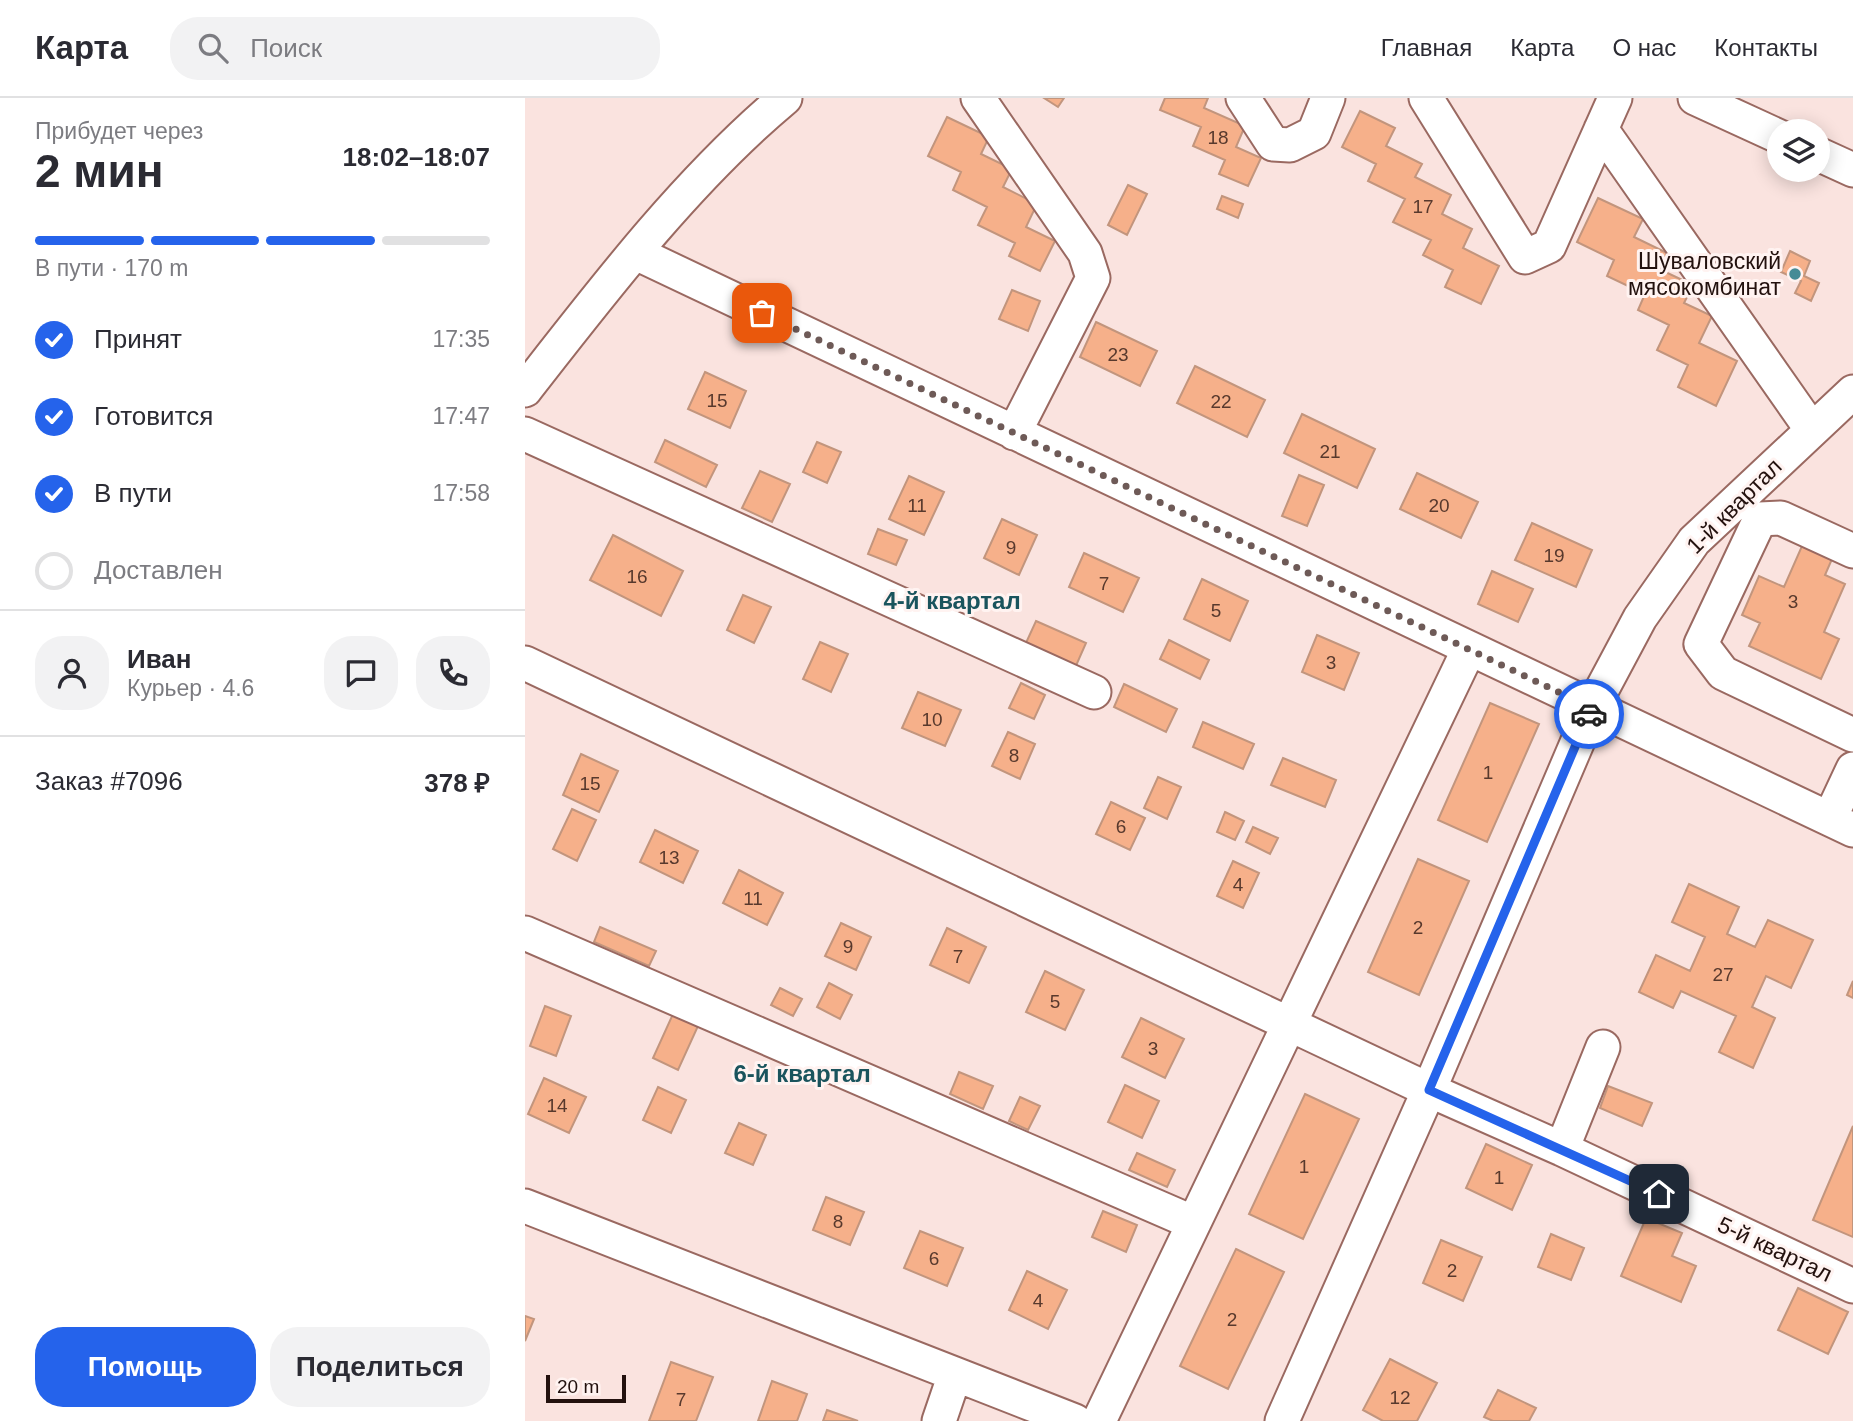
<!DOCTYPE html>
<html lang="ru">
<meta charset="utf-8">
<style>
body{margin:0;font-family:Arial,sans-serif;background:#f2f2f3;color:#2b2b33;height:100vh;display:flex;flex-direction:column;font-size:26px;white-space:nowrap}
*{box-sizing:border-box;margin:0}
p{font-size:23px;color:#7c7c81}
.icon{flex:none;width:38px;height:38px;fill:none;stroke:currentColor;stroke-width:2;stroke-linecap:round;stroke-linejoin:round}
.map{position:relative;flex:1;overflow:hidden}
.side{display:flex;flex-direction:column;background:#fff;width:525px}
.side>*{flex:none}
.tools{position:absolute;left:1242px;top:21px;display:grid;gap:14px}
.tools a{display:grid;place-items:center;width:63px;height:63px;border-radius:50%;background:#fff;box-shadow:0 4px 18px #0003;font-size:35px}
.scale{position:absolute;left:21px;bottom:18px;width:80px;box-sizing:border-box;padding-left:7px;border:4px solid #23110e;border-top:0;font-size:19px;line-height:24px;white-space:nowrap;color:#23110e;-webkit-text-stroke:5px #fff3f1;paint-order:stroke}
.pin{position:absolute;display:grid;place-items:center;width:60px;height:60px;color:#fff;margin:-30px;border-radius:14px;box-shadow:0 4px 10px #0006}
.courier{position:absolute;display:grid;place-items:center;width:70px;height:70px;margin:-35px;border:5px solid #2563eb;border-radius:50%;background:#fff;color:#222;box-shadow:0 2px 9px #0007}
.summary em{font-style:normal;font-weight:600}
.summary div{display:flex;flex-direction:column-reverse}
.summary{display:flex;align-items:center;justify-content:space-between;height:119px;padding:0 35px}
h1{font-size:46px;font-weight:600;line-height:52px}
.bar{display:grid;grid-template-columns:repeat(4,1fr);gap:10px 7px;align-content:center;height:84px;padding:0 35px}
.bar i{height:9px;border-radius:5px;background:#e1e1e2}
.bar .on{background:#2563eb}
.bar p{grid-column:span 4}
.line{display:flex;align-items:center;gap:18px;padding:0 35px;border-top:2px solid #e1e1e2}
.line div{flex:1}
.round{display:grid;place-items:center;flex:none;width:74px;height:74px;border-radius:28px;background:#f2f2f3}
ol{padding:0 35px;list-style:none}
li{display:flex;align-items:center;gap:21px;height:77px}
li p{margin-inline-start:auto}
li .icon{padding:7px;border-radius:50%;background:#2563eb;color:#fff;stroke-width:4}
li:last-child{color:#7c7c81}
li i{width:38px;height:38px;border:4px solid #e1e1e2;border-radius:50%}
.button{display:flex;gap:14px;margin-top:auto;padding:14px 35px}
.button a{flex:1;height:80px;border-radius:28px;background:#2563eb;color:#fff;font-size:28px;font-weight:600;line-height:80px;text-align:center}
.button a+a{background:#f2f2f3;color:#2b2b33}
header{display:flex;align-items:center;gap:42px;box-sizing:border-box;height:98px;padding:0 35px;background:#fff;border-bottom:2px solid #e1e1e2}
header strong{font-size:33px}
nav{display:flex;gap:38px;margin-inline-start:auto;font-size:24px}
.search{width:490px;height:63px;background:#f2f2f3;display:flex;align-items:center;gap:18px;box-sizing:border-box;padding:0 24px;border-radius:28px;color:#7c7c81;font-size:26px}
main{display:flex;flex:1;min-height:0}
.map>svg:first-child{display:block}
.building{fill:#f6b08a;stroke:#c2957d;stroke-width:2}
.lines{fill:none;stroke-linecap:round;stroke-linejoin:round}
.minor-casing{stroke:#9a6961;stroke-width:37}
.minor{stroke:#fff;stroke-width:33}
.done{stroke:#6e5a57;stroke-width:7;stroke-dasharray:0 12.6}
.route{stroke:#2563eb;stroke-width:9}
.poi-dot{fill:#458b96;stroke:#fff3f1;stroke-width:2.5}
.labels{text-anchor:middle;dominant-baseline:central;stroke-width:6;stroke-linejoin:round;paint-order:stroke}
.number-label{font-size:19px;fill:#58392d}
.poi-label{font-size:23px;fill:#23110e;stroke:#fff3f1;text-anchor:end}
.street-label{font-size:23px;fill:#23110e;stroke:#fff3f1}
.neighbourhood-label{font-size:24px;font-weight:bold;fill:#1a545d;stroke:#fff3f1}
</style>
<header>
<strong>Карта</strong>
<div class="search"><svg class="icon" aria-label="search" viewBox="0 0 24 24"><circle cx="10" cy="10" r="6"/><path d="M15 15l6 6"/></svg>Поиск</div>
<nav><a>Главная</a><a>Карта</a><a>О нас</a><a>Контакты</a></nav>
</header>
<main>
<section class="side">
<div class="summary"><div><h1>2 мин</h1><p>Прибудет через</p></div><em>18:02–18:07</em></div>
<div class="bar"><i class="on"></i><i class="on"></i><i class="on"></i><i></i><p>В пути · 170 m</p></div>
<ol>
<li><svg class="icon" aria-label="check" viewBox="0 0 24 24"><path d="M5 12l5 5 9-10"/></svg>Принят<p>17:35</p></li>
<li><svg class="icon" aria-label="check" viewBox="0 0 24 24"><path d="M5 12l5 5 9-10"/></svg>Готовится<p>17:47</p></li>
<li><svg class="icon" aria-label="check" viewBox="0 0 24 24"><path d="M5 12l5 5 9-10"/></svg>В пути<p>17:58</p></li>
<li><i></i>Доставлен</li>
</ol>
<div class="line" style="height:126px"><a class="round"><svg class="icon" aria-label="person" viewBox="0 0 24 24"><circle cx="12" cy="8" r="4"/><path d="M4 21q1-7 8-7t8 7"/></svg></a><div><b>Иван</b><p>Курьер · 4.6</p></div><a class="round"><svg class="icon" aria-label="chat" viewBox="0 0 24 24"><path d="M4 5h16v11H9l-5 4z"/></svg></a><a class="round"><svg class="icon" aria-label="phone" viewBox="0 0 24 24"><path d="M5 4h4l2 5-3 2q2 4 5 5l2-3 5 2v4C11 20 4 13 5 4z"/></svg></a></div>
<div class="line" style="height:91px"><div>Заказ #7096</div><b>378 ₽</b></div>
<div class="button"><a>Помощь</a><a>Поделиться</a></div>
</section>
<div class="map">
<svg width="1328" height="1323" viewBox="0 0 1328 1323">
<rect width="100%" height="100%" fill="#fae3df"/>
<path class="building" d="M519,0H539L533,9Z
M640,0H683L679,10L720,28L711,49L736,60L723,88L694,76L700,62L668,48L676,29L635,12Z
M835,13L870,30L861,48L897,66L890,79L926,97L917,116L947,131L938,150L974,168L956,206L920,189L928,172L898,157L906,142L868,124L880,101L843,83L851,66L817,49Z
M422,19L464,39L456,56L487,71L478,89L512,106L501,129L530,143L515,173L484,158L490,145L453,127L462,109L428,92L436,74L403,58Z
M603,87L622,96L602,137L583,127Z
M697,98L718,106L713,120L692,111Z
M1073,100L1118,121L1109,139L1142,155L1134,171L1168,187L1159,205L1187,218L1174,245L1212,263L1191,308L1153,289L1163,267L1132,252L1144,227L1113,212L1120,196L1082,178L1089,162L1052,144Z
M1265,153L1285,163L1279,178L1294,185L1286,203L1270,195L1276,183L1256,174Z
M487,192L515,203L503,233L474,221Z
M571,224L632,253L615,288L555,259Z
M670,268L740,302L722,339L652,305Z
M180,274L221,293L205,330L163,311Z
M777,316L850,351L832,390L759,355Z
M140,342L192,367L181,389L130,364Z
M292,344L316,354L302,385L278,374Z
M235,373L265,386L247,424L217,410Z
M892,375L953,404L936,440L875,411Z
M774,377L799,387L782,428L757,418Z
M384,378L419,394L399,437L364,421Z
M477,421L512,437L494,477L459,460Z
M1007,425L1067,452L1051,489L990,462Z
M353,431L382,442L371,467L343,456Z
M88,437L158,473L136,518L65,482Z
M1277,448L1307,461L1300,477L1320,486L1299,534L1314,541L1296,581L1224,548L1235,525L1217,517L1234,478L1259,489Z
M559,455L614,480L598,514L544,489Z
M967,473L1008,491L993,524L953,506Z
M677,481L723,503L705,543L659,521Z
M218,497L246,509L229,545L202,532Z
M511,523L561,545L550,570L500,547Z
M792,537L834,555L819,592L777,574Z
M644,542L684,562L675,581L635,561Z
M295,544L323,556L306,594L278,581Z
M496,585L520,597L509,621L484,610Z
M599,586L652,611L641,634L589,609Z
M393,594L436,612L420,648L377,630Z
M965,605L1014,626L962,744L913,722Z
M678,624L729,646L718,671L668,649Z
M483,634L510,646L495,681L467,668Z
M56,656L93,673L74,714L38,697Z
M758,660L811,682L800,709L746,687Z
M633,679L656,689L642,721L619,710Z
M586,704L620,720L605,752L571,736Z
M47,711L71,722L52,763L28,751Z
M700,714L719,723L710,742L692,734Z
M728,729L753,740L745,756L721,744Z
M130,732L173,753L158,785L115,764Z
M893,761L944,783L894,897L843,874Z
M708,763L734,775L718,810L692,798Z
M214,772L258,795L242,827L198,805Z
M1164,786L1214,809L1202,836L1230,849L1243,822L1288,842L1266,890L1241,878L1227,909L1250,920L1228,970L1194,954L1211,918L1156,893L1148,910L1114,894L1131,857L1165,873L1180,839L1147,824Z
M316,825L346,839L331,872L300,858Z
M75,829L131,853L124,868L69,844Z
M422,830L461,849L444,885L405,867Z
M520,873L559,892L540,932L501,914Z
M1328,883V900L1322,897Z
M304,885L327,897L315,921L292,909Z
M255,890L277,901L268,918L246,907Z
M20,908L46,918L31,958L5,948Z
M148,916L173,928L153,972L128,960Z
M616,920L659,941L640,980L597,959Z
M434,974L468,988L458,1011L425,996Z
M19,980L61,999L44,1035L3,1016Z
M600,987L634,1003L617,1040L583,1024Z
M1083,988L1127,1005L1117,1028L1075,1010Z
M133,989L161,1002L146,1035L118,1022Z
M780,996L834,1021L778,1141L724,1116Z
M495,999L515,1008L503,1032L484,1023Z
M214,1025L241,1037L228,1067L200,1055Z
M1328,1028V1139L1288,1122Z
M961,1046L1007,1067L987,1112L941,1090Z
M612,1055L650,1072L642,1089L604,1072Z
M301,1099L339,1114L325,1147L288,1132Z
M578,1113L612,1127L601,1154L567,1139Z
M1121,1120L1157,1135L1147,1158L1171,1168L1156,1204L1096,1178Z
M395,1133L438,1150L422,1188L379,1170Z
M1026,1136L1059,1150L1046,1182L1013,1169Z
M916,1142L957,1159L938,1203L898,1185Z
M711,1151L759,1174L703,1291L655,1268Z
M502,1173L542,1192L523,1231L484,1212Z
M1273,1190L1323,1214L1303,1256L1253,1232Z
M0,1218L9,1221L0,1243Z
M865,1261L912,1285L892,1323H858L838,1312Z
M146,1264L188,1279L171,1323H124Z
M247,1283L282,1296L272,1323H233Z
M973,1292L1011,1310L1004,1323H968L959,1319Z
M302,1312L333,1323H298Z"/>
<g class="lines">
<g class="minor-casing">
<path id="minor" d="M453,0L560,155L568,180L489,335
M718,0L748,46L765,47L789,35L803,0
M901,0L1000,159L1024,148L1090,0
M1170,0L1255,39
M1076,31L1287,332
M1293,56L1328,72
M111,155L1328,732
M0,292C78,192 162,82 260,0
M0,336L569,594
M1328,453L1256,420L1235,421L1176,546L1198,575L1328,637
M0,565L904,992L1037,1051L1328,1188
M1305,720L1328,671
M0,835L669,1125
M1037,1051L1078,949
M0,1108L550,1323
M414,1323L430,1276
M574,1323L944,551
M757,1323L904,992L1067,610L1115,520L1169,443L1328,294"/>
</g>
<use href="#minor" class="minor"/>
</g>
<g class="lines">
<path class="done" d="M237,215L1067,610L1064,616"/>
<path class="route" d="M1064,616L904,992L1134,1096"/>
</g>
<circle class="poi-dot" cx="1270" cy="176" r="7"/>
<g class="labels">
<g class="number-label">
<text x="693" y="39">18</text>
<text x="898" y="108">17</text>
<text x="593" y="256">23</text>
<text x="192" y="302">15</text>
<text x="696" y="303">22</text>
<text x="805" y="353">21</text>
<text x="392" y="407">11</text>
<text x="914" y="407">20</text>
<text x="486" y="449">9</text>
<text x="1029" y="457">19</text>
<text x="112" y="478">16</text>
<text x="579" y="485">7</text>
<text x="1268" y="503">3</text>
<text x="691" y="512">5</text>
<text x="806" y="564">3</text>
<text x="407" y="621">10</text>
<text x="489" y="657">8</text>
<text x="963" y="674">1</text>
<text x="65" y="685">15</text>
<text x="596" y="728">6</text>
<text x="144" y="759">13</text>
<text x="713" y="786">4</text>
<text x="228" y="800">11</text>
<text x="893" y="829">2</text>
<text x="323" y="848">9</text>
<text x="433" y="858">7</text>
<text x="1198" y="876">27</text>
<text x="530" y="903">5</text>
<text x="628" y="950">3</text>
<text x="32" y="1007">14</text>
<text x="779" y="1068">1</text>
<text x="974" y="1079">1</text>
<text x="313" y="1123">8</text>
<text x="409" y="1160">6</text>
<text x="927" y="1172">2</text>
<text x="513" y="1202">4</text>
<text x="707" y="1221">2</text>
<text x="875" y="1299">12</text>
<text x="156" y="1301">7</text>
</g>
<g class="poi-label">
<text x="1256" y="163">Шуваловский<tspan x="1256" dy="26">мясокомбинат</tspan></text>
</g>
<g class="street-label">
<text transform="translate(1209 408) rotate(-45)">1-й квартал</text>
<text transform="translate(1250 1151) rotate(25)">5-й квартал</text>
</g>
<g class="neighbourhood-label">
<text x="427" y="502">4-й квартал</text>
<text x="277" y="975">6-й квартал</text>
</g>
</g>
</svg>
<div class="tools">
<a><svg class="icon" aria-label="layers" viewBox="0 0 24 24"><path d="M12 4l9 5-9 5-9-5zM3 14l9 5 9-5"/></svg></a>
</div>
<div class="scale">20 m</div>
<div class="pin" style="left:237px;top:215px;background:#ea580c"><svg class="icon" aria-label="bag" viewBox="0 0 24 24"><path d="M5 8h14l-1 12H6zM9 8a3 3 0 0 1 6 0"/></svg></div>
<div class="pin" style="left:1134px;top:1096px;background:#1f2937"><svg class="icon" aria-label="home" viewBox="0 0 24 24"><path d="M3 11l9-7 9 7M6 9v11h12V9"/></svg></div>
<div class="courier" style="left:1064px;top:616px"><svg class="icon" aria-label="car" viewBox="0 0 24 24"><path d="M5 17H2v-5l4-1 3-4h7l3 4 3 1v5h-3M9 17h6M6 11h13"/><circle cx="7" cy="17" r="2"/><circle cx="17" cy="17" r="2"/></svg></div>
</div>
</main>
